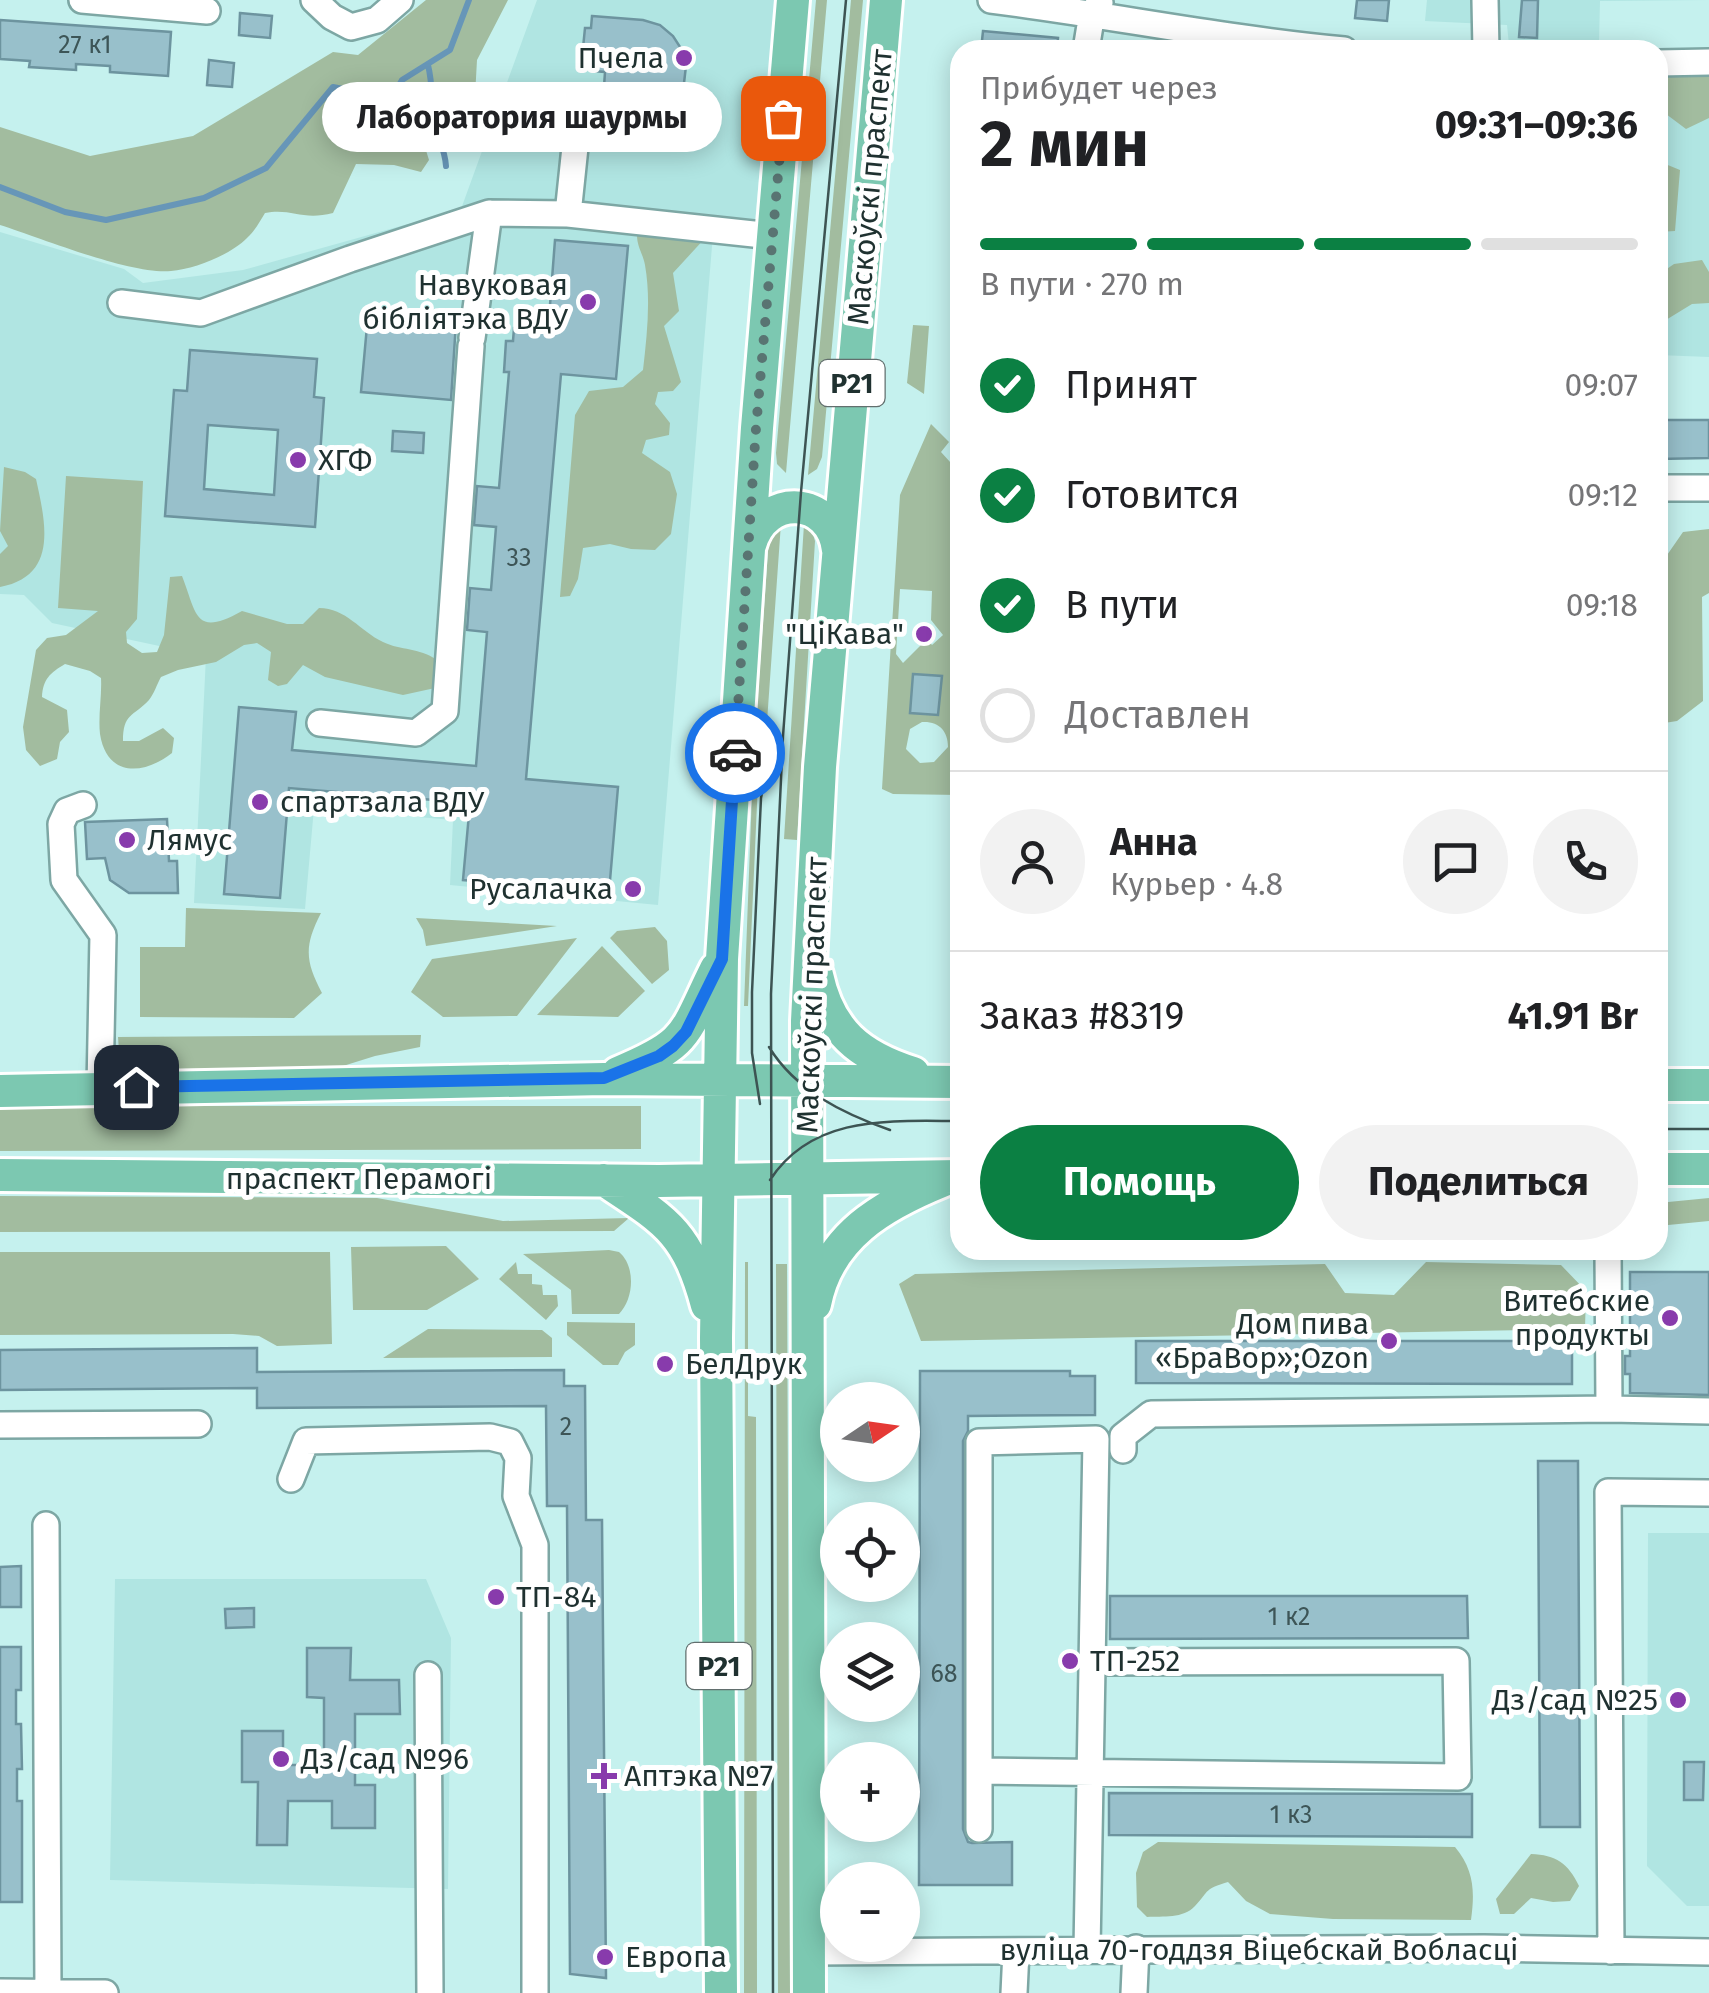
<!DOCTYPE html>
<html lang="ru">
<meta charset="utf-8">
<style>
body{margin:0;font-family:"Fira Sans",sans-serif;background:#f2f2f2;color:#202124;height:100vh;display:flex;flex-direction:column;font-size:38px;white-space:nowrap}
*{box-sizing:border-box;margin:0}
p{font-size:32px;color:#757577}
.icon{flex:none;width:55px;height:55px;fill:none;stroke:currentColor;stroke-width:2;stroke-linecap:round;stroke-linejoin:round}
.map{position:relative;flex:1;overflow:hidden}
.sheet{position:absolute;left:950px;top:40px;width:718px;height:1220px;display:flex;flex-direction:column;background:#fff;border-radius:30px;box-shadow:0 5px 25px #0003}
.sheet>*{flex:none}
.needle{width:65px;rotate:77deg}
.buttons{position:absolute;left:820px;top:1382px;display:grid;gap:20px}
.buttons a{display:grid;place-items:center;width:100px;height:100px;border-radius:50%;background:#fff;box-shadow:0 5px 25px #0003;font-size:50px}
.pin{position:absolute;display:grid;place-items:center;width:85px;height:85px;color:#fff;margin:-42px;border-radius:20px;box-shadow:0 5px 15px #0006}
.courier{position:absolute;display:grid;place-items:center;width:100px;height:100px;margin:-50px;border:8px solid #1a73e8;border-radius:50%;background:#fff;color:#222;box-shadow:0 2px 12px #0007}
.bubble{position:absolute;height:70px;border-radius:35px;background:#fff;box-shadow:0 5px 25px #0003;font-size:32px;font-weight:700;line-height:70px;text-align:center}
.headline em{font-style:normal;font-weight:700}
.headline div{display:flex;flex-direction:column-reverse}
.headline{display:flex;align-items:center;justify-content:space-between;height:170px;padding:0 30px}
h1{font-size:65px;font-weight:700;line-height:75px}
.bar{display:grid;grid-template-columns:repeat(4,1fr);gap:15px 10px;align-content:center;height:120px;padding:0 30px}
.bar i{height:12px;border-radius:8px;background:#e0e0e0}
.bar .current{background:#0b8043}
.bar p{grid-column:span 4}
.line{display:flex;align-items:center;gap:25px;padding:0 30px;border-top:2px solid #e0e0e0}
.line div{flex:1}
.round{display:grid;place-items:center;flex:none;width:105px;height:105px;border-radius:52px;background:#f2f2f2}
ol{padding:0 30px;list-style:none}
li{display:flex;align-items:center;gap:30px;height:110px}
li p{margin-inline-start:auto}
li .icon{padding:10px;border-radius:50%;background:#0b8043;color:#fff;stroke-width:4}
li:last-child{color:#757577}
li i{width:55px;height:55px;border:5px solid #e0e0e0;border-radius:50%}
.cta{display:flex;gap:20px;margin-top:auto;padding:20px 30px}
.cta a{flex:1;height:115px;border-radius:60px;background:#0b8043;color:#fff;font-size:40px;font-weight:700;line-height:115px;text-align:center}
.cta a+a{background:#f2f2f2;color:#202124}
.map>svg:first-child{display:block}
.built{fill:#b0e5e2}
.green{fill:#a2bc9f;fill-rule:evenodd}
.lines{fill:none;stroke-linecap:round;stroke-linejoin:round}
.stream{stroke:#6796b8;stroke-width:6}
.building{fill:#98c0cb;stroke:#6d949f;stroke-width:2.5;fill-rule:evenodd}
.minor-casing{stroke:#7da7a4;stroke-width:30}
.major-casing{stroke:#fff;stroke-width:38}
.minor{stroke:#fff;stroke-width:25}
.major{stroke:#7cc8b1;stroke-width:32}
.tram{stroke:#3d5453;stroke-width:2.5}
.done{stroke:#597472;stroke-width:10;stroke-dasharray:0 18}
.route{stroke:#1a73e8;stroke-width:12}
.poi-dot{fill:#883bac;stroke:#fff;stroke-width:4}
.labels{text-anchor:middle;dominant-baseline:central;stroke-width:10;stroke-linejoin:round;paint-order:stroke}
.number-label{font-size:25px;fill:#3d5557}
.shield{fill:#fff;stroke:#626f6e;stroke-width:2.5}
.shield-label{font-size:28px;font-weight:bold;fill:#1f3130}
.poi-label{font-size:30px;fill:#1f3130;stroke:#fff;text-anchor:start}
.street-label{font-size:30px;fill:#1f3130;stroke:#fff}
</style>
<div class="map">
<svg width="1709" height="1993" viewBox="0 0 1709 1993">
<rect width="100%" height="100%" fill="#c5f1ee"/>
<path class="built" d="M537,0H775L755,222L461,209Z
M1427,0H1709L1600,1L1599,42L1509,45L1507,25L1425,21Z
M1709,94V357L1658,355V95Z
M516,216L713,234L658,905L450,885L453,820L314,808L305,909L194,903L206,656L52,623L24,595L0,594V232L124,269L143,283L243,270L408,224Z
M1648,1533H1709V1906H1687L1647,1866Z
M115,1579H426L451,1638L448,1889L110,1880Z"/>
<path class="green" d="M426,0H508L477,60L474,114L442,118L419,128L429,160L421,172L394,165L356,164L333,213C302,221 292,208 265,213C260,221 255,231 247,238C230,255 195,269 171,271C131,275 41,238 0,225V127L90,156L193,136L333,52L358,55Z
M816,0H827L786,473L777,464L776,453Z
M851,0H863L822,457L817,469L808,475Z
M1658,74H1709V118L1686,129L1658,108Z
M1658,161L1680,170L1675,231L1658,232Z
M642,231L707,236L673,273L679,311L664,326L681,382L673,391L658,392L655,404L670,423L669,435L646,440L642,453L670,472L677,494L671,534L655,550L631,549L610,544L583,548L578,579L570,596L560,597L575,415L589,391L623,387L643,370C647,335 651,299 645,265C643,254 637,247 637,235Z
M1702,260L1709,272V303L1692,304L1661,323L1658,321V275L1674,264Z
M913,325L929,326L924,394L907,383Z
M931,424L949,442L941,452L960,473V795L893,794L882,789L900,495ZM900,589L932,591L931,620L943,635L932,645L927,639L903,663L896,654ZM922,722C939,721 948,731 948,747L934,762L920,763L906,749L910,729Z
M4,467L25,472L36,479C46,524 58,576 0,587V554L8,546L0,531Z
M66,476L143,481L137,619L126,632L127,643L142,653L157,652L164,635L170,577L182,576C197,614 194,638 242,611L287,624H303L319,608C346,608 360,631 383,642C402,651 418,647 437,660L435,688L403,695L325,677L303,665L287,684L278,686L268,680L271,652L257,643L244,645L216,662L178,670L161,677C157,684 154,694 149,700C133,717 123,713 123,741H139L163,728L174,738L172,753C144,775 107,778 100,734C98,716 102,696 101,678L90,671L65,664C50,673 43,679 42,697L67,710L69,732L60,742L57,759L40,766L26,750L23,727L36,650L47,638L66,635L98,611L58,608Z
M781,523L766,736L758,782L748,1006H744L753,766L769,537Z
M804,524L812,531L815,541L797,840L784,839Z
M1709,529V593L1702,597L1703,701L1677,721L1658,724V623L1664,596L1665,558L1683,532Z
M186,908L321,913C304,946 305,961 322,993L294,1018L140,1017V947H185Z
M416,918L557,926L426,946L423,930Z
M655,927L667,941L669,970L652,984L610,938L617,931Z
M577,938L517,1016L443,1017L411,992L432,959Z
M602,946L645,991L618,1017L537,1015Z
M421,1035L420,1047L375,1056L327,1071L136,1072L120,1064L118,1037Z
M0,1106H641V1149L0,1151Z
M0,1196L377,1198L503,1221L629,1218L614,1231L0,1232Z
M1709,1198V1221L1658,1226V1203Z
M446,1246L479,1279L427,1310H353L351,1247Z
M609,1250L619,1252C636,1266 634,1299 619,1314H572L571,1290L523,1254Z
M0,1252H330L332,1344L277,1346L259,1336L233,1334L0,1335Z
M516,1262L518,1274H532V1284L542,1285L543,1295H557L558,1306L546,1320L499,1279Z
M745,1262H748V1416L756,1417L757,1993H744Z
M1426,1262L1561,1265L1586,1291L1585,1329L921,1341L899,1284L915,1274L1325,1264L1345,1293L1394,1295Z
M776,1264H787L790,1993H778Z
M567,1322L635,1323V1345L625,1352L618,1365H603L567,1335Z
M428,1329L542,1330L552,1338V1357L383,1358Z
M1158,1842L1455,1847C1474,1870 1475,1891 1471,1920L1333,1919L1270,1914L1246,1901L1228,1882C1204,1889 1210,1890 1195,1906C1183,1919 1163,1916 1147,1917L1137,1907L1136,1873L1143,1852Z
M1531,1854C1556,1855 1568,1863 1579,1886L1570,1901L1553,1902L1531,1898L1514,1914H1500L1496,1899Z"/>
<g class="lines">
<path class="stream" d="M428,65C433,85 431,97 433,116C435,133 445,148 446,166
M0,187L65,212L106,220L204,198L266,168L333,87L343,89L359,112L370,119L384,112L402,80L450,50L469,0"/>
</g>
<path class="building" d="M1357,0H1389L1387,21L1355,18Z
M1522,0H1538L1537,38L1519,37Z
M240,13L272,16L270,38L239,35Z
M592,16L643,20L660,25L673,36L682,50L686,66L684,83L677,99L665,110L649,118L632,119L602,116L605,72L594,71L595,59L582,58L585,28H591Z
M0,20L171,32L168,76L110,72V66L76,64V70L29,67L30,61L0,59Z
M983,31L1058,38L1057,50H981Z
M209,60L234,63L232,87L207,85Z
M555,240L628,246L616,379L561,374L526,779L618,787L609,892L463,880L470,803L289,788L280,898L224,894L239,707L296,712L292,750L476,766L487,632L467,630L470,588L491,590L496,527L474,525L477,486L499,488L509,372H504L506,341H513L514,328L548,331Z
M368,315L456,322L451,400L361,392Z
M190,350L317,359L314,397L324,398L315,527L165,516L174,390L187,391ZM208,425L278,430L274,495L204,489Z
M1658,420H1709V458L1658,459Z
M393,431L424,433L423,453L392,451Z
M913,674L942,676L938,715L910,713Z
M167,819L169,861H177L178,893H129L110,880L105,858L87,859L85,822Z
M1630,1272H1709V1395L1630,1393V1374H1625V1356H1630Z
M1136,1341H1572V1384L1136,1383Z
M257,1348V1372L564,1370V1386H585L586,1520H602L606,1978L570,1974L567,1506H547L546,1406L257,1408V1388L0,1390V1350Z
M920,1371H1070V1376H1095V1415L968,1416V1431L963,1441V1829L968,1842L972,1843L1012,1842V1885H919Z
M1538,1461H1578L1580,1827H1540Z
M21,1566V1607H0V1567Z
M1110,1596H1467L1468,1638L1110,1639Z
M254,1608V1627L226,1628L225,1609Z
M0,1647H21V1690H16V1724H21L22,1769H17V1801H22V1902H0Z
M307,1648H351L350,1680H399L400,1714H355V1785H375V1828H332V1801H288L287,1845H257L258,1782H242V1731H283V1765H324V1698L307,1697Z
M1684,1762H1704L1703,1800H1684Z
M1109,1793L1472,1794V1837L1109,1835Z"/>
<g class="lines">
<g class="minor-casing">
<path id="minor" d="M82,0L207,11
M314,0L332,17L351,27L377,20L400,0
M991,0C1109,15 1226,39 1344,50
M1485,0L1486,50
M1086,50L1092,13L1100,3
M1658,63L1709,62
M560,106L579,109L568,214
M121,303L201,313L350,259L489,213L568,214L772,236
M472,338L489,213
M1658,488H1709
M320,723L416,733L445,711L471,346
M83,805L67,811L61,824L64,880L103,935L100,1088
M1608,1250L1609,1409L1709,1411
M0,1425L198,1424
M1123,1450V1436L1151,1414L1609,1409
M291,1479L306,1441L490,1437L510,1442L518,1458L516,1496L535,1545V1993
M46,1525L48,1993
M428,1675L430,1993
M980,1771L1458,1777L1456,1661L1092,1662
M979,1829V1442L1096,1439L1087,1950
M1611,1951L1608,1492L1709,1493
M809,1952L1484,1948L1709,1952
M0,1992L105,1993
M1014,1993L1016,1951
M1134,1993L1136,1948"/>
</g>
<g class="major-casing">
<path id="major" d="M750,545C764,492 832,496 838,550
M817,975C829,1031 859,1056 913,1073
M618,1073C690,1043 683,1036 716,969
M1658,1085H1709
M0,1091L604,1079L960,1082
M1658,1169H1709
M0,1175L659,1181L960,1176
M604,1180C666,1221 687,1231 707,1305
M815,1304C828,1236 883,1205 942,1181
M721,1993L716,1338L722,959L757,428L793,0
M809,1993L807,1021L820,767L886,0"/>
</g>
<use href="#minor" class="minor"/>
<use href="#major" class="major"/>
<path class="tram" d="M769,1047C796,1091 844,1114 890,1130
M760,1104L752,1053V992L761,798L771,746
M1658,1129H1709
M770,1180C813,1114 891,1121 960,1121
M773,1993L771,994L783,736L801,492L846,0"/>
</g>
<g class="lines">
<path class="done" d="M735,753L756,428L783,118"/>
<path class="route" d="M136,1087L604,1078L659,1056L673,1046L686,1032L722,959L735,753"/>
</g>
<g class="poi-dot">
<circle cx="684" cy="58" r="10"/>
<circle cx="588" cy="302" r="10"/>
<circle cx="298" cy="460" r="10"/>
<circle cx="924" cy="634" r="10"/>
<circle cx="260" cy="802" r="10"/>
<circle cx="127" cy="840" r="10"/>
<circle cx="633" cy="889" r="10"/>
<circle cx="1670" cy="1318" r="10"/>
<circle cx="1389" cy="1341" r="10"/>
<circle cx="665" cy="1364" r="10"/>
<circle cx="496" cy="1597" r="10"/>
<circle cx="1070" cy="1661" r="10"/>
<circle cx="1678" cy="1700" r="10"/>
<circle cx="281" cy="1759" r="10"/>
<path d="M599 1761h10v10h10v10h-10v10h-10v-10h-10v-10h10z"/>
<circle cx="605" cy="1957" r="10"/>
</g>
<g class="labels">
<g class="number-label">
<text x="85" y="45">27 к1</text>
<text x="519" y="558">33</text>
<text x="566" y="1427">2</text>
<text x="1289" y="1617">1 к2</text>
<text x="944" y="1674">68</text>
<text x="1291" y="1815">1 к3</text>
</g>
<g class="shield">
<rect x="819.5" y="360" width="65" height="46" rx="8"/>
<rect x="686.5" y="1643" width="65" height="46" rx="8"/>
</g>
<g class="shield-label">
<text x="852" y="383">Р21</text>
<text x="719" y="1666">Р21</text>
</g>
<g class="poi-label">
<text x="664" y="58" text-anchor="end">Пчела</text>
<text x="568" y="285" text-anchor="end">Навуковая<tspan x="568" dy="34">бібліятэка ВДУ</tspan></text>
<text x="318" y="460">ХГФ</text>
<text x="904" y="634" text-anchor="end">"ЦіКава"</text>
<text x="280" y="802">спартзала ВДУ</text>
<text x="147" y="840">Лямус</text>
<text x="613" y="889" text-anchor="end">Русалачка</text>
<text x="1650" y="1301" text-anchor="end">Витебские<tspan x="1650" dy="34">продукты</tspan></text>
<text x="1369" y="1324" text-anchor="end">Дом пива<tspan x="1369" dy="34">«БраВор»;Ozon</tspan></text>
<text x="685" y="1364">БелДрук</text>
<text x="516" y="1597">ТП-84</text>
<text x="1090" y="1661">ТП-252</text>
<text x="1658" y="1700" text-anchor="end">Дз/сад №25</text>
<text x="301" y="1759">Дз/сад №96</text>
<text x="624" y="1776">Аптэка №7</text>
<text x="625" y="1957">Европа</text>
</g>
<g class="street-label">
<text transform="translate(870 187) rotate(-85)">Маскоўскі праспект</text>
<text transform="translate(812 995) rotate(-88)">Маскоўскі праспект</text>
<text x="359" y="1179">праспект Перамогі</text>
<text x="1259" y="1950">вуліца 70-годдзя Віцебскай Вобласці</text>
</g>
</g>
</svg>
<div class="buttons">
<a><svg class="needle" viewBox="-14 -14 28 28"><path d="M0-13l5 13h-10z" fill="#e53935"/><path d="M0 13l5-13h-10z" fill="#757577"/></svg></a>
<a><svg class="icon" aria-label="locate" viewBox="0 0 24 24"><circle cx="12" cy="12" r="6"/><path d="M12 2v4M12 18v4M2 12h4M18 12h4"/></svg></a>
<a><svg class="icon" aria-label="layers" viewBox="0 0 24 24"><path d="M12 4l9 5-9 5-9-5zM3 14l9 5 9-5"/></svg></a>
<a>+</a>
<a>−</a>
</div>
<div class="pin" style="left:783px;top:118px;background:#ea580c"><svg class="icon" aria-label="bag" viewBox="0 0 24 24"><path d="M5 8h14l-1 12H6zM9 8a3 3 0 0 1 6 0"/></svg></div>
<div class="pin" style="left:136px;top:1087px;background:#1f2937"><svg class="icon" aria-label="home" viewBox="0 0 24 24"><path d="M3 11l9-7 9 7M6 9v11h12V9"/></svg></div>
<div class="courier" style="left:735px;top:753px"><svg class="icon" aria-label="car" viewBox="0 0 24 24"><path d="M5 17H2v-5l4-1 3-4h7l3 4 3 1v5h-3M9 17h6M6 11h13"/><circle cx="7" cy="17" r="2"/><circle cx="17" cy="17" r="2"/></svg></div>
<div class="bubble" style="left:322px;top:82px;width:400px">Лаборатория шаурмы</div>
<section class="sheet">
<div class="headline"><div><h1>2 мин</h1><p>Прибудет через</p></div><em>09:31–09:36</em></div>
<div class="bar"><i class="current"></i><i class="current"></i><i class="current"></i><i></i><p>В пути · 270 m</p></div>
<ol>
<li><svg class="icon" aria-label="check" viewBox="0 0 24 24"><path d="M5 12l5 5 9-10"/></svg>Принят<p>09:07</p></li>
<li><svg class="icon" aria-label="check" viewBox="0 0 24 24"><path d="M5 12l5 5 9-10"/></svg>Готовится<p>09:12</p></li>
<li><svg class="icon" aria-label="check" viewBox="0 0 24 24"><path d="M5 12l5 5 9-10"/></svg>В пути<p>09:18</p></li>
<li><i></i>Доставлен</li>
</ol>
<div class="line" style="height:180px"><a class="round"><svg class="icon" aria-label="person" viewBox="0 0 24 24"><circle cx="12" cy="8" r="4"/><path d="M4 21q1-7 8-7t8 7"/></svg></a><div><b>Анна</b><p>Курьер · 4.8</p></div><a class="round"><svg class="icon" aria-label="chat" viewBox="0 0 24 24"><path d="M4 5h16v11H9l-5 4z"/></svg></a><a class="round"><svg class="icon" aria-label="phone" viewBox="0 0 24 24"><path d="M5 4h4l2 5-3 2q2 4 5 5l2-3 5 2v4C11 20 4 13 5 4z"/></svg></a></div>
<div class="line" style="height:130px"><div>Заказ #8319</div><b>41.91 Br</b></div>
<div class="cta"><a>Помощь</a><a>Поделиться</a></div>
</section>
</div>
